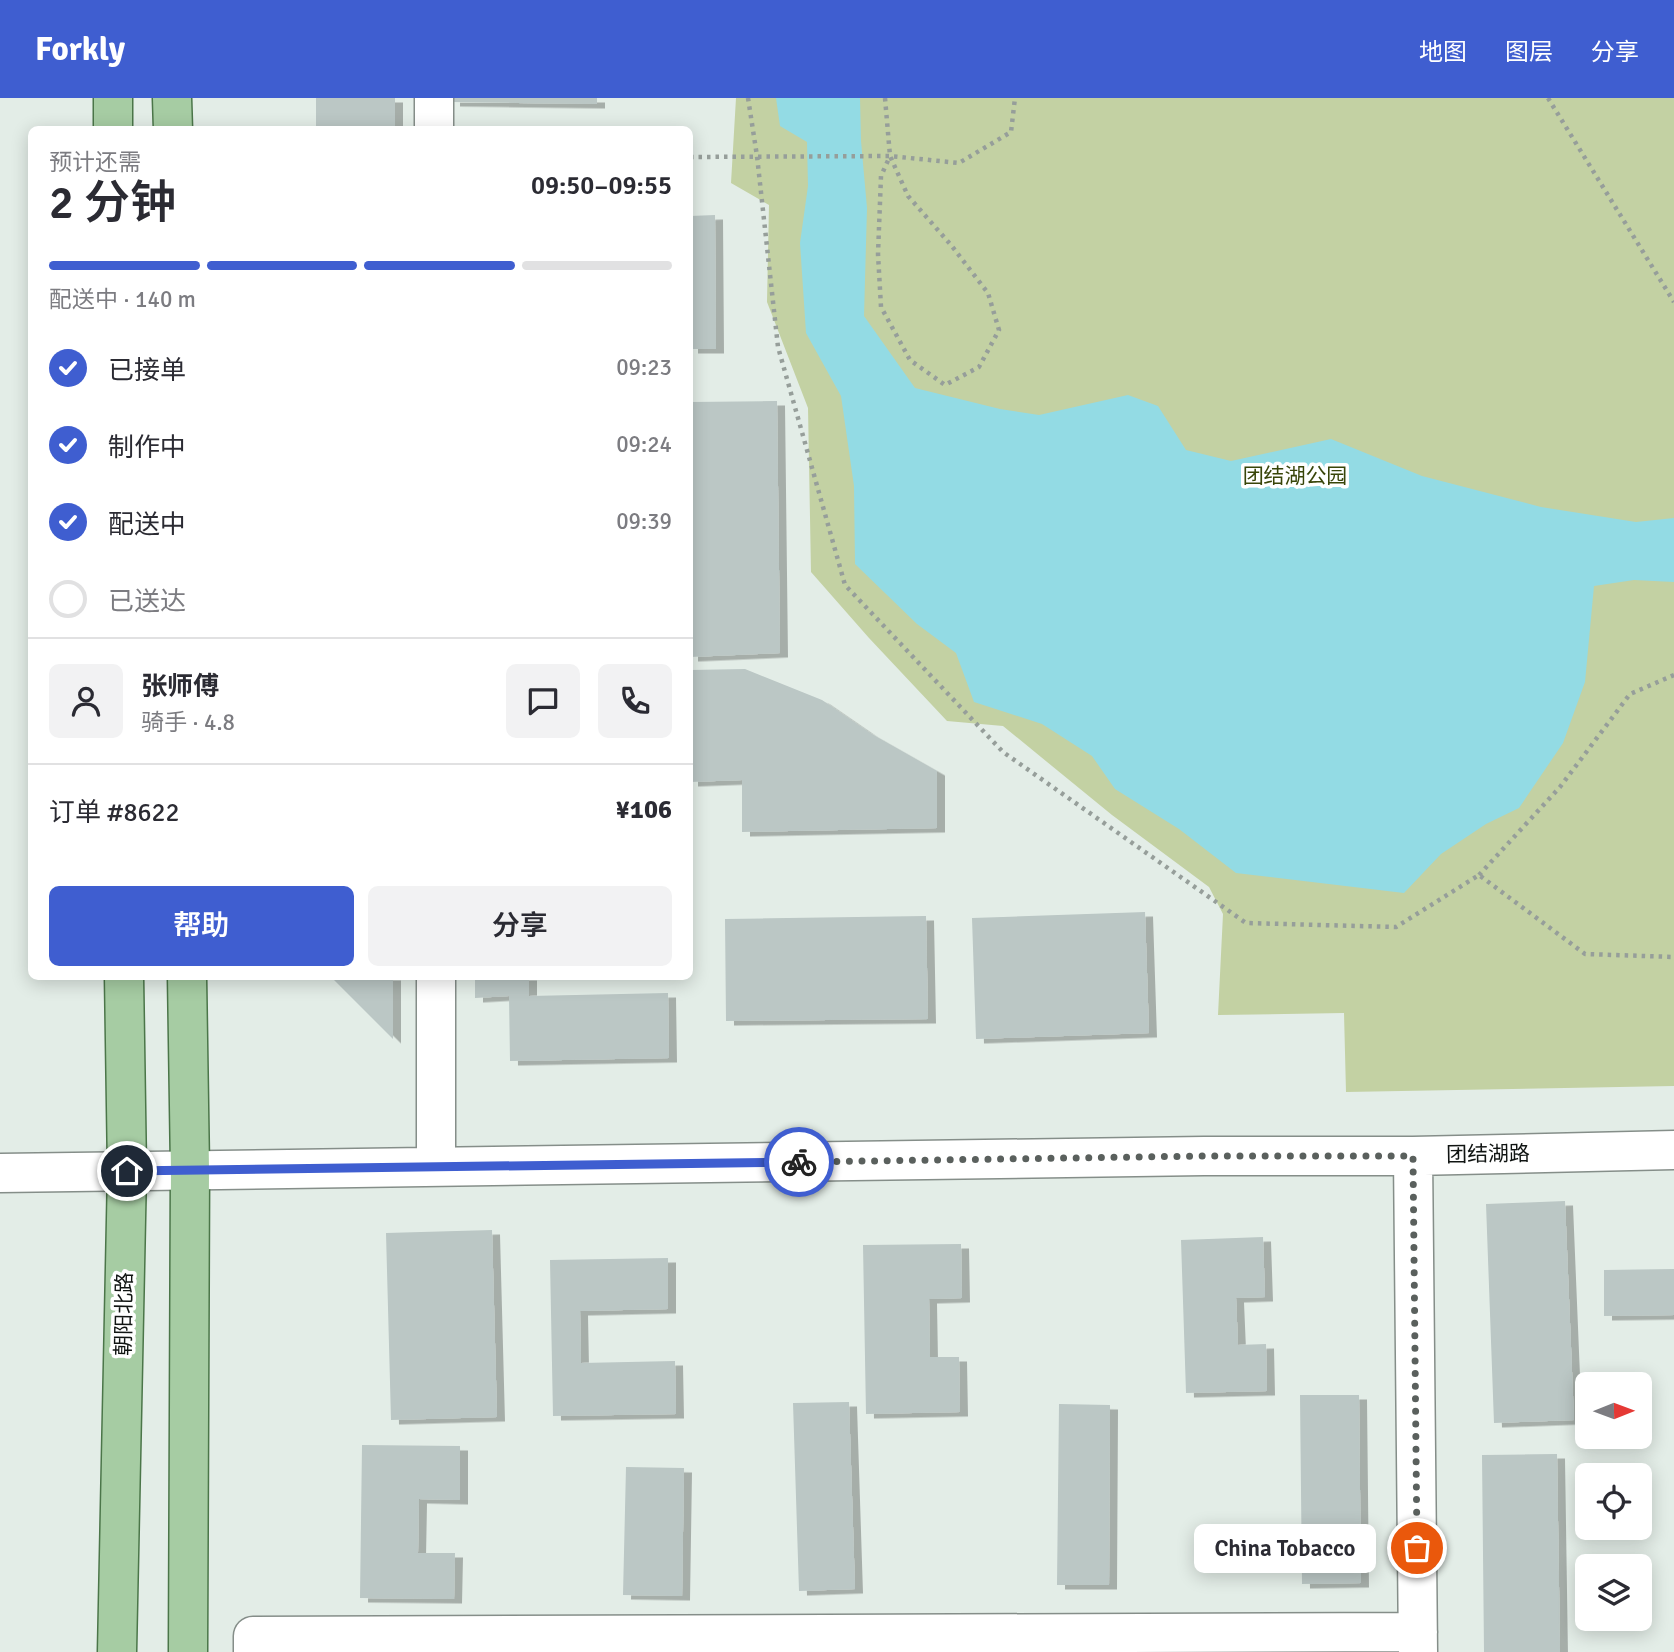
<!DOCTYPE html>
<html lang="zh">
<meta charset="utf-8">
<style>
body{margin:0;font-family:Signika,"Noto Sans SC",sans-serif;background:#f2f2f3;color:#2b2b33;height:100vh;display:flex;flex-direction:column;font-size:26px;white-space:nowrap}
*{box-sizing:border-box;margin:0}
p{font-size:23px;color:#7c7c81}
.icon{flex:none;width:38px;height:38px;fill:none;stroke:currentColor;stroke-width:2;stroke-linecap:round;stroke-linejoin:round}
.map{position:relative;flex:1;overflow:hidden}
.drawer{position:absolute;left:28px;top:28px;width:665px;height:854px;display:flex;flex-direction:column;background:#fff;border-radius:10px;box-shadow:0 4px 18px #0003}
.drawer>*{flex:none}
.needle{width:46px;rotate:89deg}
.fabs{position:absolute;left:1575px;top:1274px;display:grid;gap:14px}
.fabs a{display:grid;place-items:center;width:77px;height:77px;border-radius:10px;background:#fff;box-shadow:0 4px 18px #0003;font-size:35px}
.pin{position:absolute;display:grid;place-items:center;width:60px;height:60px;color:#fff;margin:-30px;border:4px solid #fff;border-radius:50%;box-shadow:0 2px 7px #0007}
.courier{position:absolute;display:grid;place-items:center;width:70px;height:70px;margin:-35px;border:5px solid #3f5ed0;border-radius:50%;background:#fff;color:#222;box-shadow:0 2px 9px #0007}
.bubble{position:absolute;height:49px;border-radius:10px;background:#fff;box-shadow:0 4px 18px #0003;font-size:23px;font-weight:600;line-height:49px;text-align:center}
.overview em{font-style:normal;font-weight:600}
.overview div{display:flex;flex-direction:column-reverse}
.overview{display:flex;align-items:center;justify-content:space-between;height:119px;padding:0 21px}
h1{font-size:46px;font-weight:600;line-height:52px}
.bar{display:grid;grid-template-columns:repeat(4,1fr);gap:10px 7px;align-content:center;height:84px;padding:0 21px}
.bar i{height:9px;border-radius:5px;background:#e1e1e2}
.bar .on{background:#3f5ed0}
.bar p{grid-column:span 4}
.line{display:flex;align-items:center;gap:18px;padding:0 21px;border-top:2px solid #e1e1e2}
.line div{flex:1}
.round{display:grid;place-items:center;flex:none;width:74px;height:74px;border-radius:10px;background:#f2f2f3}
ol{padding:0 21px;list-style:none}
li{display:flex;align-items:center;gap:21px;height:77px}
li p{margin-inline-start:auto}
li .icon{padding:7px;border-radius:50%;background:#3f5ed0;color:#fff;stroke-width:4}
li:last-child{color:#7c7c81}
li i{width:38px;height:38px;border:4px solid #e1e1e2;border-radius:50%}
.primary-button{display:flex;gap:14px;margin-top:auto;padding:14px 21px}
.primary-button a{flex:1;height:80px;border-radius:10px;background:#3f5ed0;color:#fff;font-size:28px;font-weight:600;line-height:80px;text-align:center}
.primary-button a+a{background:#f2f2f3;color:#2b2b33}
header{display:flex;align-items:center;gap:42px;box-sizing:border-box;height:98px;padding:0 35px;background:#3f5ed0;color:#fff}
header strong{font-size:33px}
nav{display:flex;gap:38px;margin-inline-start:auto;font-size:24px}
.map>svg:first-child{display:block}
.green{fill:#c3d1a3}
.water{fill:#93dbe4}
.building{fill:#bbc7c5;filter:url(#shadow)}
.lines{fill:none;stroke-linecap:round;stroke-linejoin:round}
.minor-casing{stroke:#858e89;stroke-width:41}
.major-casing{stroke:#4b7649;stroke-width:41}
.path{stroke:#969e9a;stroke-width:4.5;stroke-dasharray:3.5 5;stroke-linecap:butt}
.minor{stroke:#fff;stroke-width:38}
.major{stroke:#a6cca3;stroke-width:38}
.done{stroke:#5a605d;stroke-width:7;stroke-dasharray:0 12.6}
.route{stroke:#3f5ed0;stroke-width:9}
.labels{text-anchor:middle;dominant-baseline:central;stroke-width:7;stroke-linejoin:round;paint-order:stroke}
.park-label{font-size:21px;fill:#384509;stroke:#fff}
.street-label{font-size:21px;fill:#101412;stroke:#fff}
</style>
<header>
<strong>Forkly</strong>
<nav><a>地图</a><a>图层</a><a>分享</a></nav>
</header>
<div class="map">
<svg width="1674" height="1554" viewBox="0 0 1674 1554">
<defs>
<filter id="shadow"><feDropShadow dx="8" dy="4.5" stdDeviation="0" flood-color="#0004"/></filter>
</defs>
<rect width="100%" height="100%" fill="#e3ede7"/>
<path class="green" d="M736,0H1674V988L1346,994L1344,915L1218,917L1223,816L1209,789L1112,717L1003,628L947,623L869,540L811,474L808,310L767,204L769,107L731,85Z"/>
<path class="water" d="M776,0H860L861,43L867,110L864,218L915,290L1000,311L1039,317L1128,297L1158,308L1186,352L1231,363L1331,341L1422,378L1541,409L1636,424L1674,420V484L1634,482L1594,488L1585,584L1563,645L1519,710L1486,726L1441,756L1404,795L1236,775L1179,731L1115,691L1092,658L1042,626L974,604L956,555L917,526L855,466L854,388L841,298L806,235L800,145L808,88L807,44L780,28Z"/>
<path class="building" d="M316,0H395V32H316Z
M452,0H597V6L452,4Z
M715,117L716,251H690V118Z
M777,303L780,555L690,559V304Z
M745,571L822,602L870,635L937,673V730L742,734V682L690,684V572Z
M1145,814L1149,935L976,941L972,820Z
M926,818L928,921L726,923L725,821Z
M330,878H393V941Z
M475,878H529V898L668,895L669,960L510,963L509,898L475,900Z
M1565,1103L1574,1322L1494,1325L1486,1106Z
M492,1132L497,1319L391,1322L386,1135Z
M1263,1139L1265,1199L1236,1200L1238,1247L1266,1246L1267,1293L1186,1295L1181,1142Z
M961,1146L962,1200L929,1201L930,1259H959L960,1314L866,1316L863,1147Z
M668,1160V1211L580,1213L581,1265L675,1263L676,1316L553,1318L550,1162Z
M1674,1171V1217L1604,1218V1172Z
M1300,1297H1359L1361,1485L1302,1486Z
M849,1304L855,1491L799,1493L793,1305Z
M1059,1306L1110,1307L1109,1487H1057Z
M362,1347L460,1348V1402L419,1401L418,1455H455L454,1501L360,1500Z
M1557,1356L1560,1554H1484L1482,1357Z
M626,1369L684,1370L682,1498L623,1497Z"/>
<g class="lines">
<g class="minor-casing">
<path id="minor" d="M434,0V32
M436,878V1069
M1413,1058L1418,1554
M0,1075L1204,1058H1413L1674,1052
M253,1554V1538L1418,1534"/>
</g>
<g class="major-casing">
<path id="major" d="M113,0V32
M172,0L173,32
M187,878L190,1071L188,1554
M117,1554L127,1073L124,878"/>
</g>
<path class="path" d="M748,0L757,58L778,249L845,487L1003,654L1246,825L1396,829L1479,777L1585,856L1674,859
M885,0L890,58L908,98L951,147L988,195L999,232L979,269L945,287L910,262L881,209L878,156L881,78L890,58
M1548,0L1674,204
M690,59L890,58L959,65L1011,34L1015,0
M1479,777L1560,689L1630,596L1674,577"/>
<use href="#minor" class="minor"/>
<use href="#major" class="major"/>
</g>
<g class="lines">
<path class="done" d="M799,1064L1204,1058H1413L1417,1450"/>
<path class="route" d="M127,1073L799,1064"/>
</g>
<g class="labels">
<g class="park-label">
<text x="1295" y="378">团结湖公园</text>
</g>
<g class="street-label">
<text transform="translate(1488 1056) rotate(-1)">团结湖路</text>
<text transform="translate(124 1216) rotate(-89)">朝阳北路</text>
</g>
</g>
</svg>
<div class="fabs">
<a><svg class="needle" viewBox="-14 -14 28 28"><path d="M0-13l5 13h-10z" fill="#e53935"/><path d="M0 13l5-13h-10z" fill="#7c7c81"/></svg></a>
<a><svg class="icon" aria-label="locate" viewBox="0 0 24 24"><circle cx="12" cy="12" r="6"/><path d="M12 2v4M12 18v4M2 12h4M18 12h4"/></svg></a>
<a><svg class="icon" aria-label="layers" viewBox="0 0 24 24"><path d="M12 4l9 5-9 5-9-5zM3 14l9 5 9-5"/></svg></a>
</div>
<div class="pin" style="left:1417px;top:1450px;background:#ea580c"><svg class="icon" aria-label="bag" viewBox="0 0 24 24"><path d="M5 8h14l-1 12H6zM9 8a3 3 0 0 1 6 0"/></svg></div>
<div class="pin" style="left:127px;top:1073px;background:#1f2937"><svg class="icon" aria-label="home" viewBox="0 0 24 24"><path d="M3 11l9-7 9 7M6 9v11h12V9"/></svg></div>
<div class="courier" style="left:799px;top:1064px"><svg class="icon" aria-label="bike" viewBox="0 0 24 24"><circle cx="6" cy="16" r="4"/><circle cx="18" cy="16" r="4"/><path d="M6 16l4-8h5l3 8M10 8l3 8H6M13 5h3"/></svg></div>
<div class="bubble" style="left:1194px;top:1426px;width:182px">China Tobacco</div>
<section class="drawer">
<div class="overview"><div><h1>2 分钟</h1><p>预计还需</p></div><em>09:50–09:55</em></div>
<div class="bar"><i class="on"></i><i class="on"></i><i class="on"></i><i></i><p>配送中 · 140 m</p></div>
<ol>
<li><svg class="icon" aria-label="check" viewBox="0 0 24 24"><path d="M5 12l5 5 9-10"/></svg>已接单<p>09:23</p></li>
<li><svg class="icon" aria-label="check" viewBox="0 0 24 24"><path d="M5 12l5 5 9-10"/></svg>制作中<p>09:24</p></li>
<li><svg class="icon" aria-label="check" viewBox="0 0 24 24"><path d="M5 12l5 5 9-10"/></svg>配送中<p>09:39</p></li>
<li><i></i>已送达</li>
</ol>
<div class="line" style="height:126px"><a class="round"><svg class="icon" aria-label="person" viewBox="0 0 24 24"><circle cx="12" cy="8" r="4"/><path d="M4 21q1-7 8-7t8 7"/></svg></a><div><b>张师傅</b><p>骑手 · 4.8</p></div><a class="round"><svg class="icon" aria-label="chat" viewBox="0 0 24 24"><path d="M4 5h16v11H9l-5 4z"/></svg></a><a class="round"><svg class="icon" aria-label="phone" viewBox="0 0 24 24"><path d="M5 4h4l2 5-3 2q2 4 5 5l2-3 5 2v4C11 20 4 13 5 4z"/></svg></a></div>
<div class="line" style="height:91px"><div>订单 #8622</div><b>¥106</b></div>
<div class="primary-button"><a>帮助</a><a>分享</a></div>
</section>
</div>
